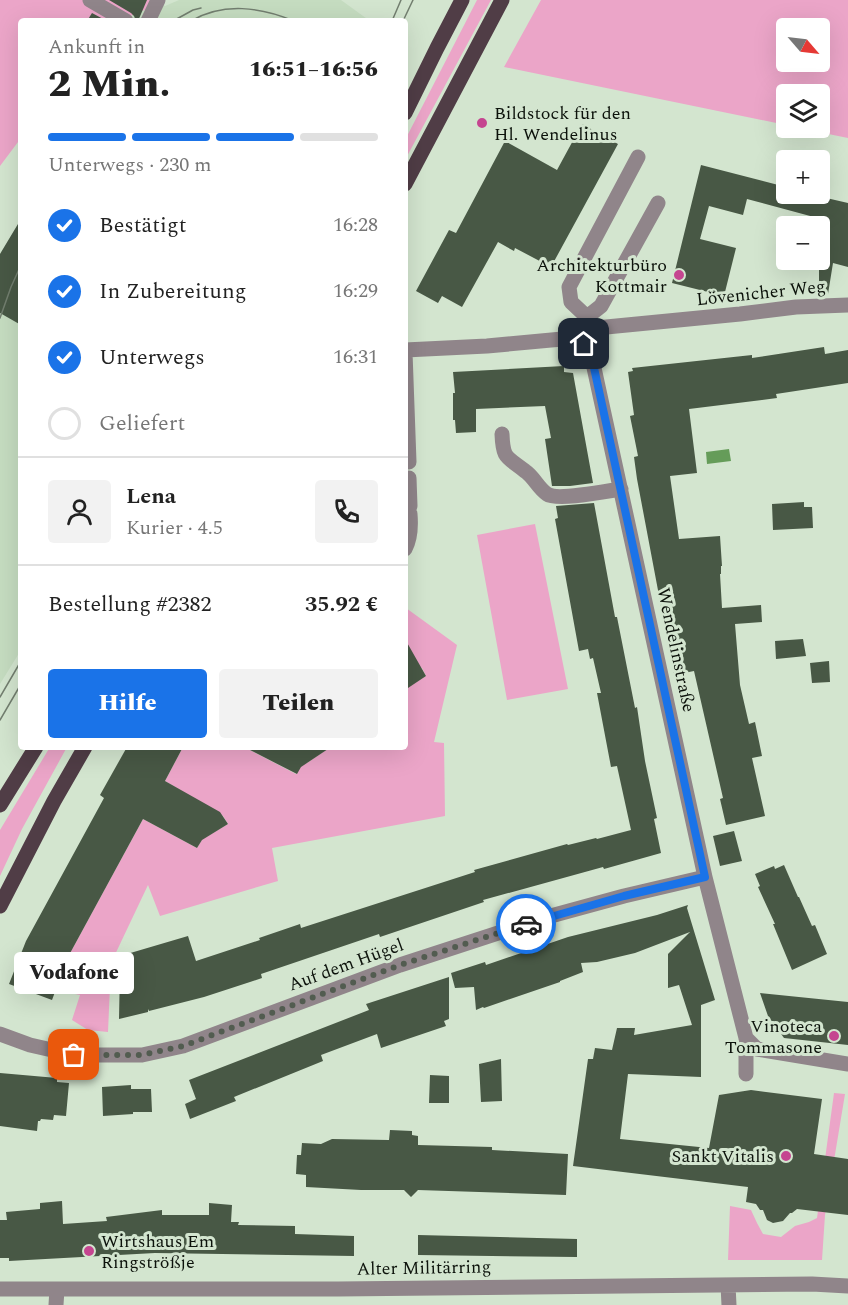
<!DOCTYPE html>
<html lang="de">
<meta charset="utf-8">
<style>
body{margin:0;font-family:Spectral,serif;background:#f2f2f2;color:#222;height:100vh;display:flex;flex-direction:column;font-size:22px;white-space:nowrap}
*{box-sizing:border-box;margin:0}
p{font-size:20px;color:#767676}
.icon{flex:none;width:33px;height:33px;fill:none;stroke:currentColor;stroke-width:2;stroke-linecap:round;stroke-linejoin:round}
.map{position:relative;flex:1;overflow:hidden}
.sheet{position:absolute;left:18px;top:18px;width:390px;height:732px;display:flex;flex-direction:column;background:#fff;border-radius:6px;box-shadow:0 6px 24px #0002}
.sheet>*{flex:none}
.needle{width:39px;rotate:118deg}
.buttons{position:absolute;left:776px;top:18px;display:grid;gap:12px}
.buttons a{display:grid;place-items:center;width:54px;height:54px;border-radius:6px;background:#fff;box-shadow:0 6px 24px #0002;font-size:30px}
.pin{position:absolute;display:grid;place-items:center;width:51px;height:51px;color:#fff;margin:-26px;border-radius:12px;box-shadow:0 3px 9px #0006}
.courier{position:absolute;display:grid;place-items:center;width:60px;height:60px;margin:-30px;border:4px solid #1a73e8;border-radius:50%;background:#fff;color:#222;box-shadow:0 2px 8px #0007}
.bubble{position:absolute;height:42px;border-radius:6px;background:#fff;box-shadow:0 6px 24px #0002;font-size:20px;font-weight:800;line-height:42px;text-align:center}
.overview em{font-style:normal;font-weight:800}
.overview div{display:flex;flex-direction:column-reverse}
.overview{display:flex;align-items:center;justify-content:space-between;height:102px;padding:0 30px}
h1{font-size:39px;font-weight:800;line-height:45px}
.bar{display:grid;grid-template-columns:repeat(4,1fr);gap:9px 6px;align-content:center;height:72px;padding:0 30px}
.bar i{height:8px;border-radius:4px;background:#e0e0e0}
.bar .current{background:#1a73e8}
.bar p{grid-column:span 4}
.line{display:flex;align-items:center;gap:15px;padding:0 30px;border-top:2px solid #e0e0e0}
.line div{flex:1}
.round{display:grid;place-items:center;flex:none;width:63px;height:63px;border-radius:6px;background:#f2f2f2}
ol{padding:0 30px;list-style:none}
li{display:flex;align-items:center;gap:18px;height:66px}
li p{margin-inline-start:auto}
li .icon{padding:6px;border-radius:50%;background:#1a73e8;color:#fff;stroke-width:4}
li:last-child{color:#767676}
li i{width:33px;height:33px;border:3px solid #e0e0e0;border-radius:50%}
.primary-button{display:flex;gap:12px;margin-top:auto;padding:12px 30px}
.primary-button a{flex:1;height:69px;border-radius:6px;background:#1a73e8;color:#fff;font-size:24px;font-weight:800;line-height:69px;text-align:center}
.primary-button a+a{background:#f2f2f2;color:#222}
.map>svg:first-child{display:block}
.built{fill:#c5dcc0}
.green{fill:#eba5c8;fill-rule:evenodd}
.water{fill:#659c59}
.building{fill:#485845}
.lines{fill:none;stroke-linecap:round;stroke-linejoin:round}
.minor{stroke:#90858a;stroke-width:15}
.major{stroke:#503d46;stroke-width:15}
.tram{stroke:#727e6f;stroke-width:1.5}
.done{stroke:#525c50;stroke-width:6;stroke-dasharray:0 10.8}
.route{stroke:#1a73e8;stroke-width:8}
.poi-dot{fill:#c54590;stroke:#d3e5cf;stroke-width:2}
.labels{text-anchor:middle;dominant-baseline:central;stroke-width:6;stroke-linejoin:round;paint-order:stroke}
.poi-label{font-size:18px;fill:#0c120b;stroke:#d3e5cf;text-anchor:end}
.street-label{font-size:18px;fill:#0c120b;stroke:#d3e5cf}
</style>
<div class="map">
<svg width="848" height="1305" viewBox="0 0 848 1305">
<rect width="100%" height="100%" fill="#d3e5cf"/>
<path class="built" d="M155,0L165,6L179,0H341L370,21H97Z
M21,219V650L0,684V254Z"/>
<path class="green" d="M0,0H164L163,2L119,21H21V138L0,166Z
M477,0H491L405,160V140Z
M541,0H848V138L799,128H819V94H786V125L504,67ZM819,28V62H786V28Z
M535,524L568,689L507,700L477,535Z
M406,608L457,645L434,742L444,743L445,816L272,848L278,881L160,916L148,885L111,963L108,1032L88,1030L72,1020L80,995L56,990L68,957L143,819L197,848L204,836L206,837L228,824L223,816L165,781L183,747H244L296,774L303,762L307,763L326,750L325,747H405V689L426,676L422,668L414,665L405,654V609Z
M50,747H67L22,829L0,876V830Z
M834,1093L845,1094L825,1215L822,1260H728L730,1206L751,1210L757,1223L763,1234L781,1237L795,1226L809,1222L817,1218Z"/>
<path class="water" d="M729,449L731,461L707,464L706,452Z"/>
<path class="building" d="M109,0H147L138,21H136L134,16L131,13Z
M92,13L107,21H87Z
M582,124L618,144L551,267L515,248L514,251L498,242L462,307L442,296L438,303L416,291L449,230L456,233L505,141L557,170Z
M701,165L786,187V194H809L848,203V267L833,263L828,294L819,293V239L825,220L747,199L743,215L709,206L700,239L736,248L724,296L672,283Z
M21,219V325L0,313V254Z
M824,347L825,354L848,350V383L776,394L777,398L689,409L697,473L670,476L679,539L720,536L722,566H721V574H720L722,608L761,605L762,622L735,624L740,685L749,724L755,722L762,756L752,758L765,816L726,825L720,799L723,798L694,671L674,675L637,479L634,457L638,456L630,416L634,415L628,372L633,371L632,368L752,355V358Z
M564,366V372L573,373L593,483L570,486H552L545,439L551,438L545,406L476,409V432L456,433L455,420H453V393H455L453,372Z
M804,502V507H812L813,528L773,530L772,504Z
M594,503L615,617H617L635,708L637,707L645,761L657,818L654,819L661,853L604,869L603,867L483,900L484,902L380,937L379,934L261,974L262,978L250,982L204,997L149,1011L148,1009V1012L119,1019L120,969L127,967V954L188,936L196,961L260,940L259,938L300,924L301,928L475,872L474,870L567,844L568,845L596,838L597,839L631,830L617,766L611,767L597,693H601L593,658L590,659L588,649L579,651L555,519L558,518L556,506Z
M405,639L426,676L405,690Z
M803,639L806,656L776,659L775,641Z
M829,661L830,682L812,683L810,663Z
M127,747H183L165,781L220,812L228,824L202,840L197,848L143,819L68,957L52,1000L9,984L26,941L104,798L100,795Z
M244,747H331L301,767L297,774Z
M734,831L742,861L720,866L713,836Z
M784,865L798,897H799L812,926L815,925L827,954L792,970L773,924H775L758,887L760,886L755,874L774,866L775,869Z
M688,905L687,908L715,1000L701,1005V1077L628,1074L620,1139L709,1148L719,1095L751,1090L822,1099L814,1154L848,1159V1215L797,1209L792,1213H790L783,1221L773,1223L767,1220L763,1210H760L756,1204L746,1202L748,1187L573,1166L588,1059H593L595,1048L612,1050L617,1028H635L634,1035L692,1025L679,985L668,988V954L690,932L635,953L597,962L581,963L583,972L560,981V982L484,1008L483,1007L476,1010L474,987L455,988L451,973L485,962L486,965L568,937L657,915Z
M449,977V1019L444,1021L446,1026L381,1048L377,1034L321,1055L323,1061L234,1097L236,1101L190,1119L185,1104L196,1099L189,1080L369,1010L366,1004Z
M760,993L848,1002V1045L784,1038L768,1016Z
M501,1059L502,1101L481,1102L479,1064Z
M0,1073L57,1078V1082L69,1083L66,1116L54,1115L53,1120L41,1119L40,1121H38L37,1131L0,1126Z
M430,1075L449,1076V1103H429Z
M131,1085V1089H151L152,1112H133V1114L103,1116L102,1087Z
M390,1130L412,1131V1135L418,1136V1145L492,1147V1150L568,1154L566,1195L418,1190L411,1197L404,1190H361L306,1187V1175L296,1174L297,1155H301L302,1143L321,1144L332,1139L389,1140Z
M62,1201L63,1224L107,1221L106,1217L162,1210V1215H209V1203L232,1205L231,1222H239L238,1225L295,1226V1234L354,1236V1256L155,1253L9,1261V1258H0V1220H7L6,1212L40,1209V1203Z
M418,1235L577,1239V1257L418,1255Z"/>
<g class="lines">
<path class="minor" d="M90,0L126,21
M148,21L158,0
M587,317L571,302L569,287L638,157
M581,325L587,317L601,306L658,203
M573,338L596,328L740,314L796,307L848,305
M405,350L487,346L573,338L584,344L591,354L705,877L746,1038L757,1049L848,1064
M405,352L409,462
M502,434C503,459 506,456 525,471C534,477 538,488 547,494C557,501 607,491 621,489
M409,478L410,506
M405,549C411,538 411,526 410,514
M0,1034L30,1045L74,1055H142L183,1046L400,965L547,917L624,896L705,877
M746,1038V1074
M728,1285L729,1305
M0,1289H338L812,1284L848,1286
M56,1305L57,1289"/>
<path class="major" d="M405,113L437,48L462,0
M405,184L502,0
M0,805L36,747
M0,906L54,801L85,747"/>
<path class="tram" d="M173,21L193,10L201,8
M191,21C223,2 261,7 294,21
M392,21L401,0
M403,21L413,0
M0,318L11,287L21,265
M0,697L21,661
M0,720L21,684"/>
</g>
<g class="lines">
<path class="done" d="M74,1055H142L183,1046L400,965L526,924"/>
<path class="route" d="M526,924L624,896L705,877L591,354L584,344"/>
</g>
<g class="poi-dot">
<circle cx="482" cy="123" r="6"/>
<circle cx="679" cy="275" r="6"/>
<circle cx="834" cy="1036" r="6"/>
<circle cx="786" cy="1156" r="6"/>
<circle cx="89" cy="1251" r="6"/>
</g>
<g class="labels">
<g class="poi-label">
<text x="494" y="113" text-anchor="start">Bildstock für den<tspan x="494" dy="21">Hl. Wendelinus</tspan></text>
<text x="667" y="265">Architekturbüro<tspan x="667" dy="21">Kottmair</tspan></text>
<text x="822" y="1026">Vinoteca<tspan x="822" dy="21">Tommasone</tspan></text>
<text x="774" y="1156">Sankt Vitalis</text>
<text x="101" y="1241" text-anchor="start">Wirtshaus Em<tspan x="101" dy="21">Ringströßje</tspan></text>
</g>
<g class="street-label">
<text transform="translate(761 293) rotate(-6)">Lövenicher Weg</text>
<text transform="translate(676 650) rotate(78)">Wendelinstraße</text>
<text transform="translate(346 965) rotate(-20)">Auf dem Hügel</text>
<text transform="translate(424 1268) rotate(-1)">Alter Militärring</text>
</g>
</g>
</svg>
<div class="buttons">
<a><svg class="needle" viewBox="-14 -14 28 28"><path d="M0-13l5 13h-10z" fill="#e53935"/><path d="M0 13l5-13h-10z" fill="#767676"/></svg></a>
<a><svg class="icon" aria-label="layers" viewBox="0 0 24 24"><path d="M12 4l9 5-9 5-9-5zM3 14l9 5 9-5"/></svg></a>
<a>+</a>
<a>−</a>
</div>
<div class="pin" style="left:74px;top:1055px;background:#ea580c"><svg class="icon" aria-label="bag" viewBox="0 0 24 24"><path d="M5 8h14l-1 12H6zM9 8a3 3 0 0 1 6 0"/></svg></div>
<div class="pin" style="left:584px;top:344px;background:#1f2937"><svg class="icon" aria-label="home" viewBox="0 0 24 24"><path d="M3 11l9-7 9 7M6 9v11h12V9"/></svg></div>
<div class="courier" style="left:526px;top:924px"><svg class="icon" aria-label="car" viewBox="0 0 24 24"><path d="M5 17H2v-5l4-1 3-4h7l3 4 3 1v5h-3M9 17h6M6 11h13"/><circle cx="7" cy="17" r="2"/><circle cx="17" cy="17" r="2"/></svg></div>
<div class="bubble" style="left:14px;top:952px;width:120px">Vodafone</div>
<section class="sheet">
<div class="overview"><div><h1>2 Min.</h1><p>Ankunft in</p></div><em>16:51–16:56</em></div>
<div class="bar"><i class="current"></i><i class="current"></i><i class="current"></i><i></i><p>Unterwegs · 230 m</p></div>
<ol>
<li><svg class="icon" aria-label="check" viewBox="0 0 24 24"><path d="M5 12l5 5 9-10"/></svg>Bestätigt<p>16:28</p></li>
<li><svg class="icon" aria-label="check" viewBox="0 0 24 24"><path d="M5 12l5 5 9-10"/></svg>In Zubereitung<p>16:29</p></li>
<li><svg class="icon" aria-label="check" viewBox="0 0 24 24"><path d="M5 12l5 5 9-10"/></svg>Unterwegs<p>16:31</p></li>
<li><i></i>Geliefert</li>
</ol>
<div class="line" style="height:108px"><a class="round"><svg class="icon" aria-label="person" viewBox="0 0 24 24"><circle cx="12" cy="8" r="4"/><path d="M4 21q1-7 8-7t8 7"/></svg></a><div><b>Lena</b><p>Kurier · 4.5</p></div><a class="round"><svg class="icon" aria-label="phone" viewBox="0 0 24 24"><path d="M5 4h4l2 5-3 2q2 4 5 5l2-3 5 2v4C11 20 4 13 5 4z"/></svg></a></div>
<div class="line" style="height:78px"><div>Bestellung #2382</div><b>35.92 €</b></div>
<div class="primary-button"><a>Hilfe</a><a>Teilen</a></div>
</section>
</div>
